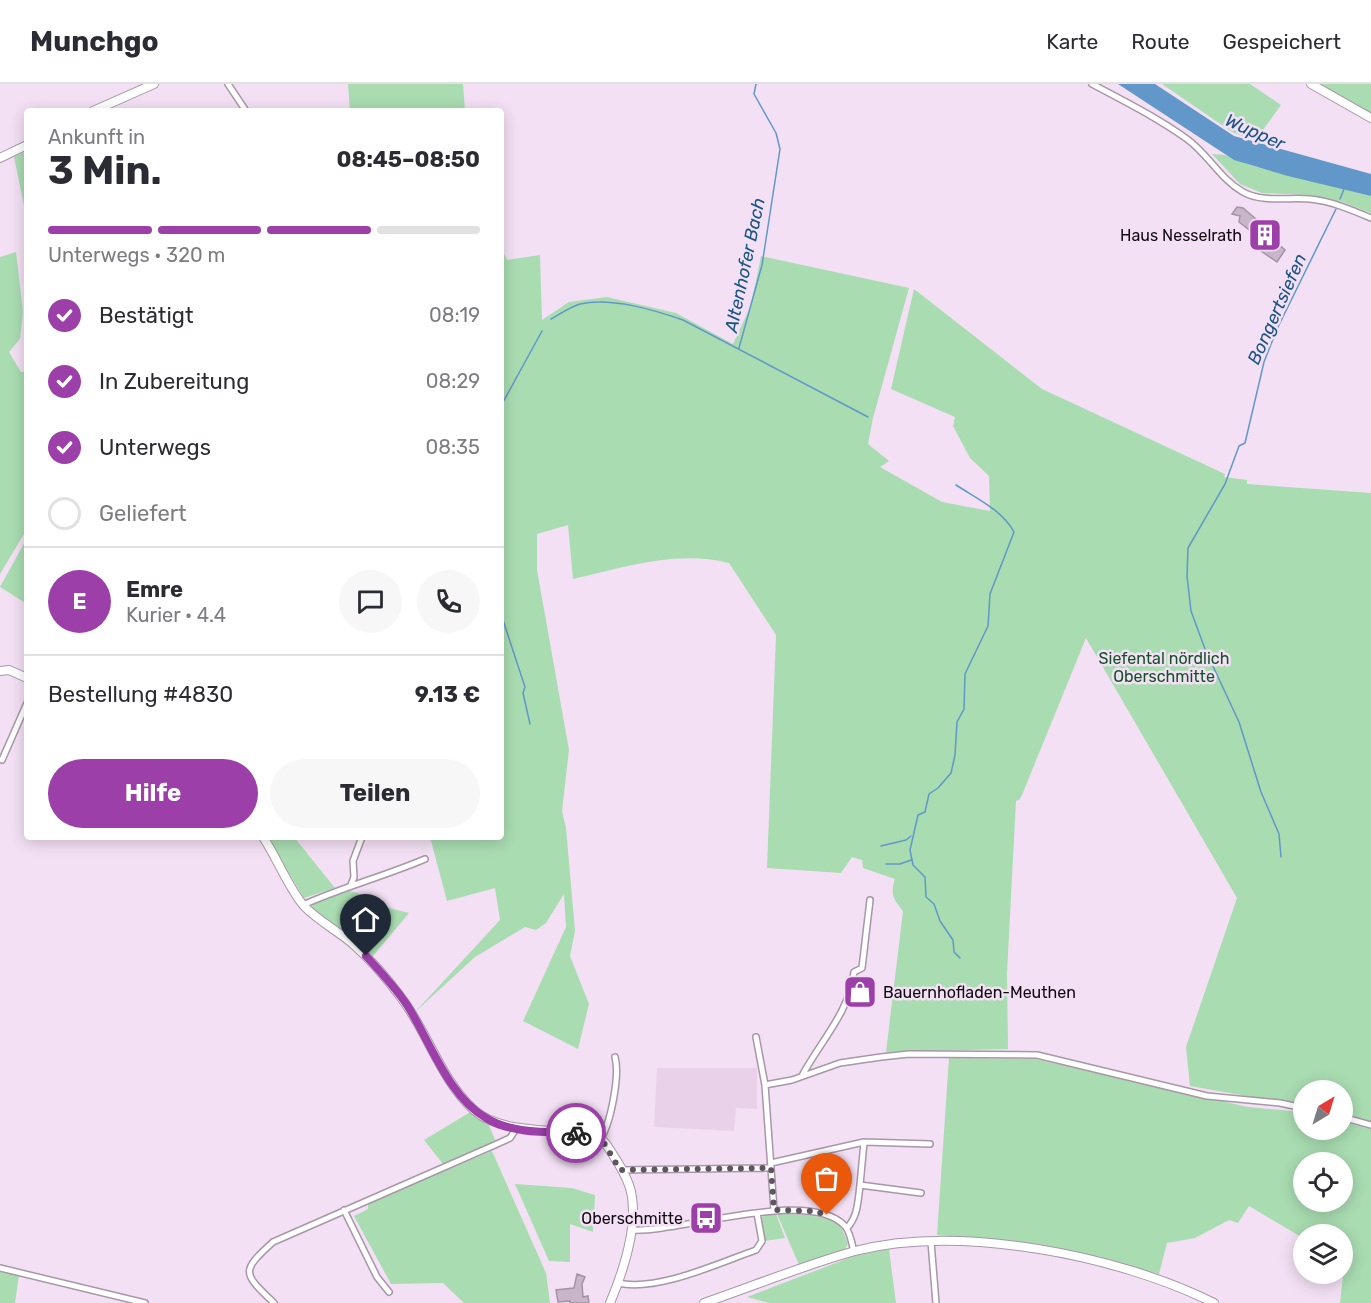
<!DOCTYPE html>
<html lang="de">
<meta charset="utf-8">
<style>
body{margin:0;font-family:Rubik,sans-serif;background:#f7f7f7;color:#2b2b33;height:100vh;display:flex;flex-direction:column;font-size:22px;white-space:nowrap}
*{box-sizing:border-box;margin:0}
p{font-size:20px;color:#7c7c81}
.icon{flex:none;width:33px;height:33px;fill:none;stroke:currentColor;stroke-width:2;stroke-linecap:round;stroke-linejoin:round}
.map{position:relative;flex:1;overflow:hidden}
.drawer{position:absolute;left:24px;top:24px;width:480px;height:732px;display:flex;flex-direction:column;background:#fff;border-radius:6px;box-shadow:0 3px 15px #0003}
.drawer>*{flex:none}
.needle{width:39px;rotate:38deg}
.fabs{position:absolute;left:1293px;top:996px;display:grid;gap:12px}
.fabs a{display:grid;place-items:center;width:60px;height:60px;border-radius:50%;background:#fff;box-shadow:0 3px 15px #0003;font-size:30px}
.pin{position:absolute;display:grid;place-items:center;width:51px;height:51px;color:#fff;margin:-62px -26px;border-radius:50% 50% 50% 0;rotate:-45deg;box-shadow:0 0 6px #0007}
.pin .icon{rotate:45deg}
.courier{position:absolute;display:grid;place-items:center;width:60px;height:60px;margin:-30px;border:4px solid #9c3fa9;border-radius:50%;background:#fff;color:#222;box-shadow:0 2px 8px #0007}
.overview em{font-style:normal;font-weight:700}
.overview div{display:flex;flex-direction:column-reverse}
.overview{display:flex;align-items:center;justify-content:space-between;height:102px;padding:0 24px}
h1{font-size:39px;font-weight:700;line-height:45px}
.bar{display:grid;grid-template-columns:repeat(4,1fr);gap:9px 6px;align-content:center;height:72px;padding:0 24px}
.bar i{height:8px;border-radius:4px;background:#e1e1e2}
.bar .current{background:#9c3fa9}
.bar p{grid-column:span 4}
.line{display:flex;align-items:center;gap:15px;padding:0 24px;border-top:2px solid #e1e1e2}
.line div{flex:1}
.round{display:grid;place-items:center;flex:none;width:63px;height:63px;border-radius:32px;background:#f7f7f7}
ol{padding:0 24px;list-style:none}
li{display:flex;align-items:center;gap:18px;height:66px}
li p{margin-inline-start:auto}
li .icon{padding:6px;border-radius:50%;background:#9c3fa9;color:#fff;stroke-width:4}
li:last-child{color:#7c7c81}
li i{width:33px;height:33px;border:3px solid #e1e1e2;border-radius:50%}
.button{display:flex;gap:12px;margin-top:auto;padding:12px 24px}
.button a{flex:1;height:69px;border-radius:36px;background:#9c3fa9;color:#fff;font-size:24px;font-weight:700;line-height:69px;text-align:center}
.button a+a{background:#f7f7f7;color:#2b2b33}
header{display:flex;align-items:center;gap:36px;box-sizing:border-box;height:84px;padding:0 30px;background:#fff;border-bottom:2px solid #e1e1e2}
header strong{font-size:28px}
nav{display:flex;gap:33px;margin-inline-start:auto;font-size:21px}
.map>svg:first-child{display:block}
.built{fill:#ead1ea}
.green{fill:#a9dcb1;fill-rule:evenodd}
.water{fill:#6198c9}
.lines{fill:none;stroke-linecap:round;stroke-linejoin:round}
.stream{stroke:#6198c9;stroke-width:1.5}
.building{fill:#c8b5c9;stroke:#a593a5;stroke-width:1.5}
.street-casing{stroke:#a896a9;stroke-width:8}
.secondary-casing{stroke:#a896a9;stroke-width:10}
.street{stroke:#fff;stroke-width:5}
.secondary{stroke:#fff;stroke-width:8}
.done{stroke:#5f5460;stroke-width:6;stroke-dasharray:0 10.8}
.route{stroke:#9c3fa9;stroke-width:8}
.labels{text-anchor:middle;dominant-baseline:central;stroke-width:5;stroke-linejoin:round;paint-order:stroke}
.poi-label{font-size:16px;fill:#100910;stroke:#f3e0f4;text-anchor:end}
.park-label{font-size:16px;fill:#0f5224;stroke:#f3e0f4}
.water-label{font-size:18px;font-style:italic;fill:#185484;stroke:#f3e0f4}
</style>
<header>
<strong>Munchgo</strong>
<nav><a>Karte</a><a>Route</a><a>Gespeichert</a></nav>
</header>
<div class="map">
<svg width="1371" height="1219" viewBox="0 0 1371 1219">
<rect width="100%" height="100%" fill="#f3e0f4"/>
<path class="built" d="M657,984H757V1025L736,1024L734,1047L654,1043Z"/>
<path class="green" d="M348,0H463L465,27H350Z
M1162,0H1250L1281,21L1255,57L1232,48Z
M1320,0H1371V30L1368,28Z
M27,67V136L14,73Z
M1212,70L1225,71L1250,81L1371,112V129L1343,118L1309,111L1262,109L1240,100Z
M501,163L507,176L540,171L542,236L569,218L607,213L676,229L733,260L751,221L761,172L909,204L873,334L868,360L889,377L880,383L942,418L990,427L989,392L970,374L953,342L955,333L891,305L914,205L1042,305L1225,390L1224,393L1247,396V400L1371,409V1219H1340L1344,1182L1342,1150H1304L1303,1154L1249,1122L1238,1139L1229,1136L1195,1154L1167,1159L1159,1190L1039,1160L937,1151L949,974L1035,975L1248,1023L1303,1028L1304,1046H1342V1006H1304L1303,1022L1190,1002L1186,963L1237,814L1086,554L1022,711L1019,716L1016,717L1007,889L1008,965L886,968L903,827C893,815 890,810 895,795L863,784L862,776L852,773L841,789L767,784L776,551L729,479C675,466 626,483 573,495L568,441L537,450V486L569,666L562,727L566,744L575,847L570,872L589,920L578,965L523,937L566,843L564,810L546,839L536,846L525,843L475,873L415,928L500,836L495,804L447,817L430,753H501ZM1304,1078H1342V1118H1304Z
M16,168L23,228L20,255L9,268L21,288H27V445L0,490V173Z
M27,454V520L0,503Z
M267,753H294L335,804L304,814Z
M345,806L358,809L366,818L409,829L373,872L312,824L313,819Z
M472,1027L488,1039L496,1058L443,1080L424,1056Z
M492,1067L546,1189L550,1219H464L443,1199L391,1200L354,1132L368,1125V1119Z
M515,1100L572,1104L595,1111L593,1148L570,1140V1178L549,1177Z
M776,1130L785,1154L764,1157L761,1135L764,1131Z
M777,1130C800,1130 818,1130 840,1140L848,1160L844,1167L800,1183Z
M889,1165L896,1219H769L747,1213L854,1172Z
M0,1187L19,1191L15,1219H0Z"/>
<path class="water" d="M1118,0H1155L1234,52L1371,90V112L1288,92L1234,76Z"/>
<g class="lines">
<path class="stream" d="M1340,115L1344,105
M551,235C560,230 570,223 580,220C612,213 654,226 683,236L868,333
M739,264L762,181L780,65L776,49L754,10L756,0
M502,320L542,247
M956,401C976,414 1002,426 1014,448L990,510L988,542L965,590L964,625L957,638L955,671L951,689L938,704L929,710L925,728L918,731L910,766L913,781L925,793L926,813L934,820L940,837L953,856L954,868L960,874
M501,517V519
M501,530L525,603L523,609L530,640
M881,762L906,756L911,752
M1281,773L1279,750L1261,708L1239,638L1205,565L1191,527L1187,492L1188,464L1225,400L1239,362L1245,359L1264,278L1277,245L1336,125
M886,780H900L911,776"/>
</g>
<path class="building" d="M1237,123L1243,124L1278,154V160L1285,166L1277,178L1261,167L1266,159L1239,138L1240,132L1232,130Z
M577,1190L585,1193L582,1200L583,1213L588,1212L589,1219H570V1217L558,1218L556,1206L574,1204Z"/>
<g class="lines">
<g class="street-casing">
<path id="street" d="M228,0L246,27
M1092,0C1124,17 1158,34 1187,55C1208,70 1220,95 1243,108C1263,119 1289,113 1310,115C1331,117 1352,126 1371,134
M2,676L27,619
M351,801L354,793L353,777L362,753
M303,821C343,803 385,792 425,775
M756,953L765,1001L774,1126
M803,990C822,955 849,929 854,888L862,884L870,816
M765,1001L792,996L840,979L881,973L909,970L1037,971L1207,1012L1280,1019L1304,1024
M1342,1033L1371,1041
M601,1054C611,1038 620,991 615,973
M864,1058L860,1101L921,1109
M771,1079L864,1058L930,1060
M622,1086L771,1084
M344,1126L377,1193L389,1208
M847,1144C858,1132 858,1117 860,1101
M631,1146C681,1149 809,1103 845,1142C850,1148 852,1159 854,1168
M931,1158L936,1219
M0,1184L145,1219
M618,1199C657,1208 719,1179 756,1166L762,1157L757,1129
M274,1219C243,1189 240,1188 273,1158L497,1060L510,1054L516,1045"/>
</g>
<g class="secondary-casing">
<path id="secondary" d="M1311,0L1371,34
M93,27L154,0
M0,74L27,61
M0,587L9,586L27,594
M263,753C276,772 291,809 305,823C319,837 336,846 352,859C370,875 386,893 400,912C428,948 440,995 474,1026C509,1058 592,1038 606,1060C616,1075 630,1096 632,1113C637,1147 623,1188 610,1219
M704,1219C754,1202 804,1181 855,1167C960,1140 1118,1171 1214,1219"/>
</g>
<use href="#street" class="street"/>
<use href="#secondary" class="secondary"/>
</g>
<g class="lines">
<path class="done" d="M576,1049L601,1054L620,1086L771,1084L774,1126L813,1127L827,1131"/>
<path class="route" d="M366,872C380,887 395,903 407,921C430,957 448,1012 486,1034C512,1050 547,1048 576,1049"/>
</g>
<defs>
<g id="building-square" transform="scale(1.725)"><rect x="-9" y="-9" width="18" height="18" rx="4" fill="#9c3fa9" stroke="#f3e0f4"/><path d="M-4-6H4V6H1V3H-1V6H-4ZM-2.5-4.3h1.7v1.8h-1.7ZM.8-4.3h1.7v1.8H.8ZM-2.5-1h1.7V.8h-1.7ZM.8-1h1.7V.8H.8Z" fill="#fff"/></g>
<g id="shop-square" transform="scale(1.725)"><rect x="-9" y="-9" width="18" height="18" rx="4" fill="#9c3fa9" stroke="#f3e0f4"/><path d="M-5-2.5h2.3a2.7 3.5 0 0 1 5.4 0H5L5.5 6h-11ZM-1.5-2.5h3a1.5 2.3 0 0 0-3 0Z" fill="#fff"/></g>
<g id="bus-square" transform="scale(1.725)"><rect x="-9" y="-9" width="18" height="18" rx="4" fill="#9c3fa9" stroke="#f3e0f4"/><path d="M-5-6H5V4H4V6H2V4H-2V6H-4V4H-5ZM-3.5-4V0h7V-4ZM-3.5 1.2v1.5H-2V1.2ZM2 1.2v1.5H3.5V1.2Z" fill="#fff"/></g>
</defs>
<g fill-rule="evenodd">
<use href="#building-square" x="1265" y="151"/>
<use href="#shop-square" x="860" y="908"/>
<use href="#bus-square" x="706" y="1134"/>
</g>
<g class="labels">
<g class="poi-label">
<text x="1242" y="151">Haus Nesselrath</text>
<text x="883" y="908" text-anchor="start">Bauernhofladen-Meuthen</text>
<text x="683" y="1134">Oberschmitte</text>
</g>
<g class="park-label">
<text x="1164" y="574">Siefental nördlich<tspan x="1164" dy="18">Oberschmitte</tspan></text>
</g>
<g class="water-label">
<text transform="translate(1255 48) rotate(24)">Wupper</text>
<text transform="translate(745 181) rotate(-78)">Altenhofer Bach</text>
<text transform="translate(1277 225) rotate(-66)">Bongertsiefen</text>
</g>
</g>
</svg>
<div class="fabs">
<a><svg class="needle" viewBox="-14 -14 28 28"><path d="M0-13l5 13h-10z" fill="#e53935"/><path d="M0 13l5-13h-10z" fill="#7c7c81"/></svg></a>
<a><svg class="icon" aria-label="locate" viewBox="0 0 24 24"><circle cx="12" cy="12" r="6"/><path d="M12 2v4M12 18v4M2 12h4M18 12h4"/></svg></a>
<a><svg class="icon" aria-label="layers" viewBox="0 0 24 24"><path d="M12 4l9 5-9 5-9-5zM3 14l9 5 9-5"/></svg></a>
</div>
<div class="pin" style="left:827px;top:1131px;background:#ea580c"><svg class="icon" aria-label="bag" viewBox="0 0 24 24"><path d="M5 8h14l-1 12H6zM9 8a3 3 0 0 1 6 0"/></svg></div>
<div class="pin" style="left:366px;top:872px;background:#1f2937"><svg class="icon" aria-label="home" viewBox="0 0 24 24"><path d="M3 11l9-7 9 7M6 9v11h12V9"/></svg></div>
<div class="courier" style="left:576px;top:1049px"><svg class="icon" aria-label="bike" viewBox="0 0 24 24"><circle cx="6" cy="16" r="4"/><circle cx="18" cy="16" r="4"/><path d="M6 16l4-8h5l3 8M10 8l3 8H6M13 5h3"/></svg></div>
<section class="drawer">
<div class="overview"><div><h1>3 Min.</h1><p>Ankunft in</p></div><em>08:45–08:50</em></div>
<div class="bar"><i class="current"></i><i class="current"></i><i class="current"></i><i></i><p>Unterwegs · 320 m</p></div>
<ol>
<li><svg class="icon" aria-label="check" viewBox="0 0 24 24"><path d="M5 12l5 5 9-10"/></svg>Bestätigt<p>08:19</p></li>
<li><svg class="icon" aria-label="check" viewBox="0 0 24 24"><path d="M5 12l5 5 9-10"/></svg>In Zubereitung<p>08:29</p></li>
<li><svg class="icon" aria-label="check" viewBox="0 0 24 24"><path d="M5 12l5 5 9-10"/></svg>Unterwegs<p>08:35</p></li>
<li><i></i>Geliefert</li>
</ol>
<div class="line" style="height:108px"><b class="round" style="background:#9c3fa9;color:#fff">E</b><div><b>Emre</b><p>Kurier · 4.4</p></div><a class="round"><svg class="icon" aria-label="chat" viewBox="0 0 24 24"><path d="M4 5h16v11H9l-5 4z"/></svg></a><a class="round"><svg class="icon" aria-label="phone" viewBox="0 0 24 24"><path d="M5 4h4l2 5-3 2q2 4 5 5l2-3 5 2v4C11 20 4 13 5 4z"/></svg></a></div>
<div class="line" style="height:78px"><div>Bestellung #4830</div><b>9.13 €</b></div>
<div class="button"><a>Hilfe</a><a>Teilen</a></div>
</section>
</div>
